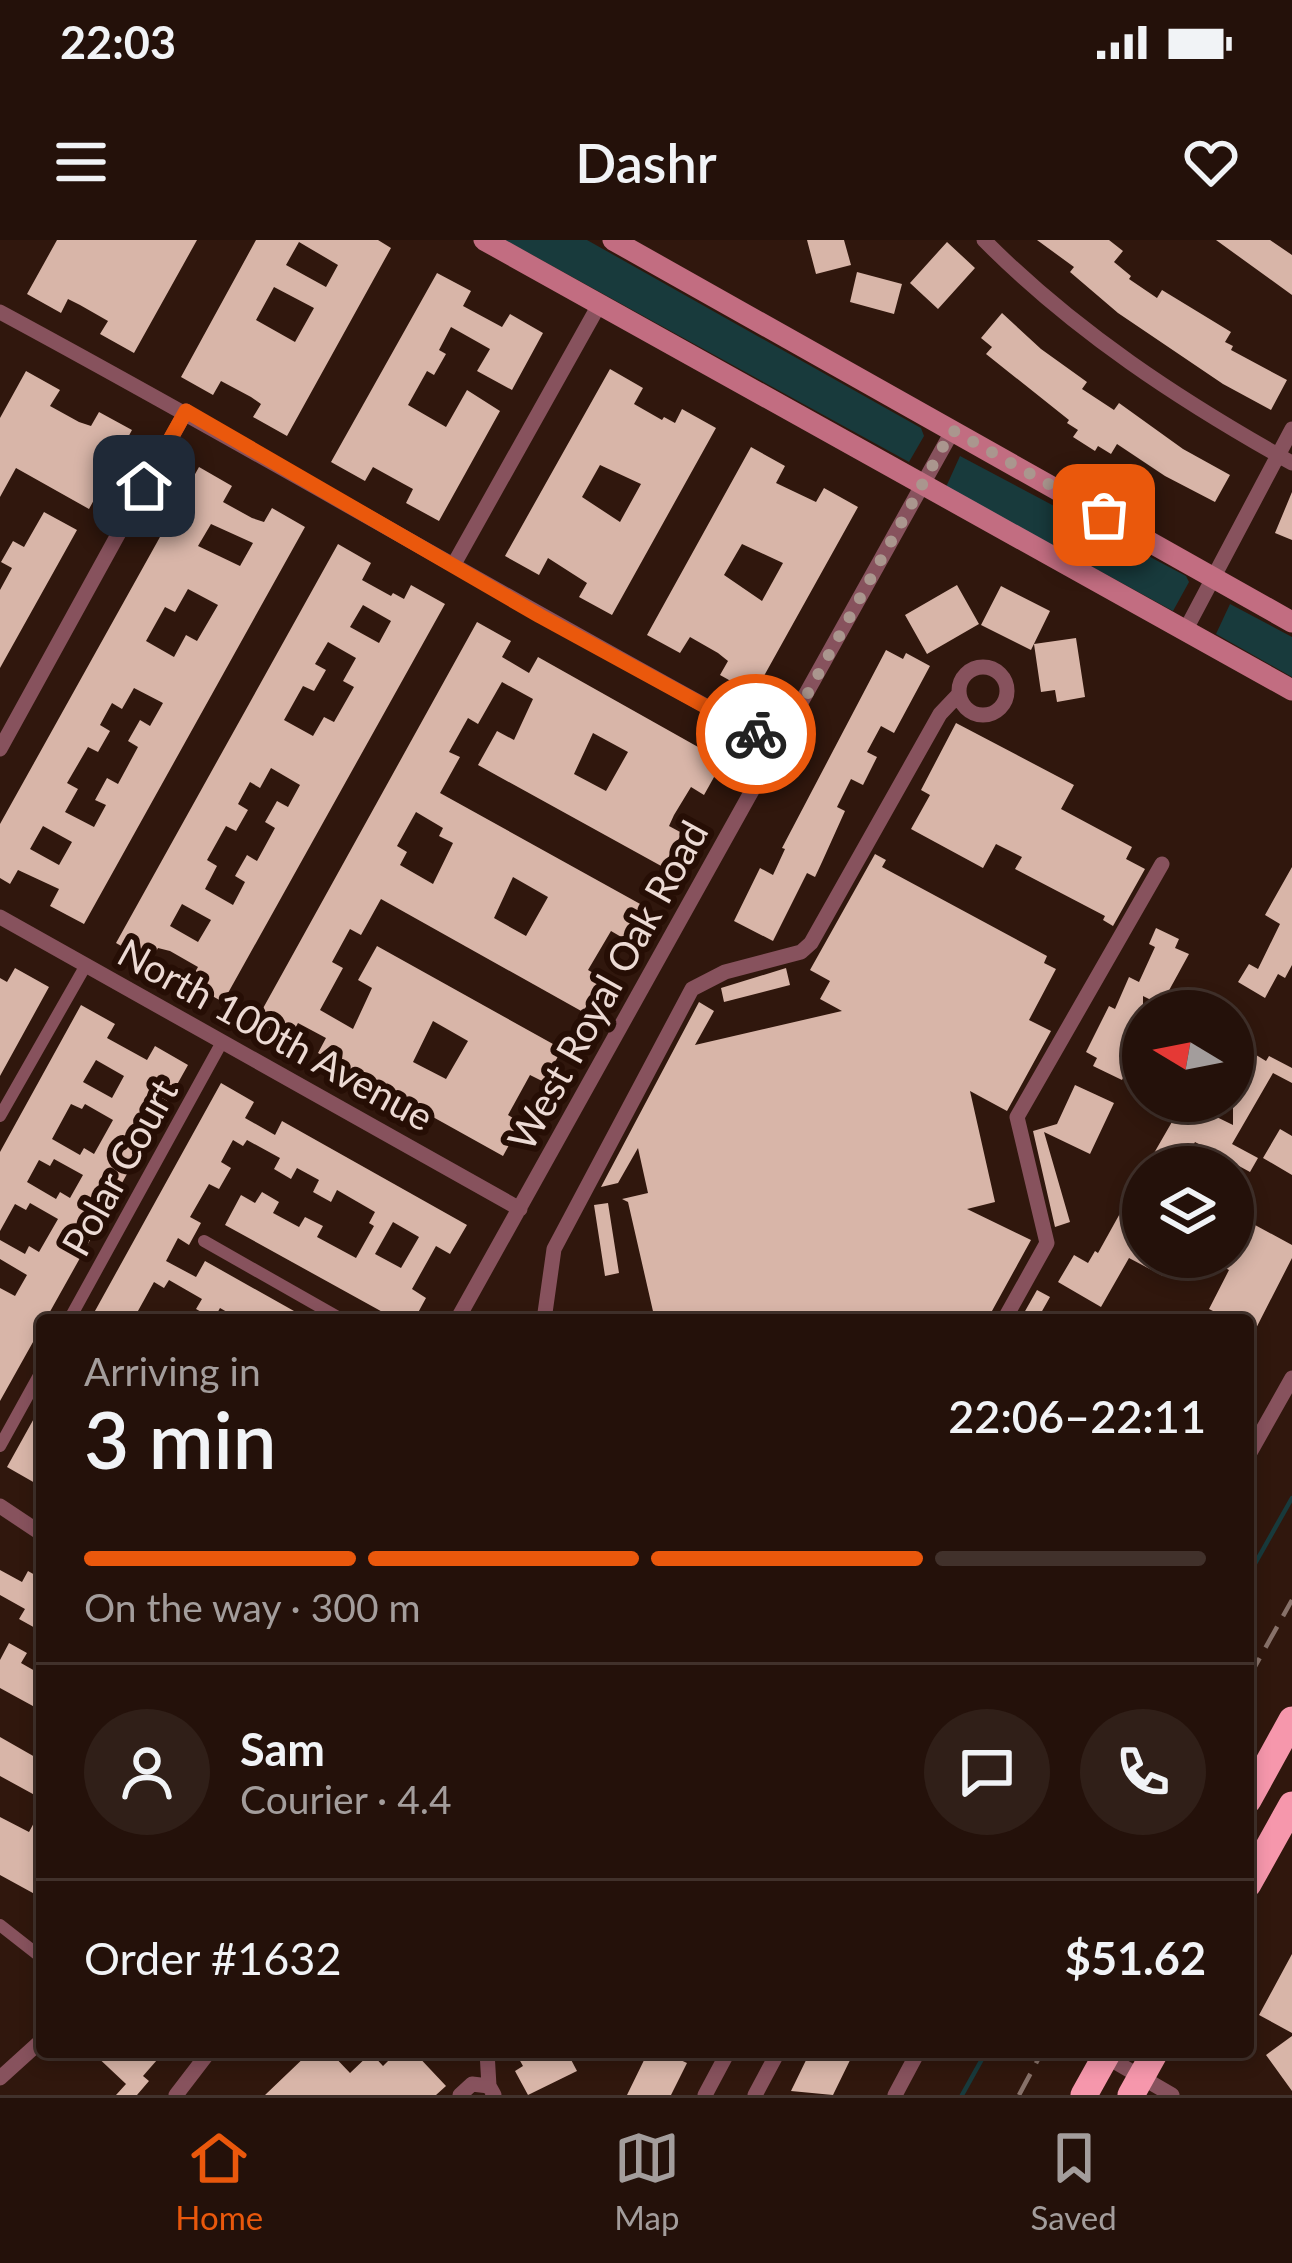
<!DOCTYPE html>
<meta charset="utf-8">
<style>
body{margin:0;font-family:Lato,sans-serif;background:#301f18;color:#f1f3f6;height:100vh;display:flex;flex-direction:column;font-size:45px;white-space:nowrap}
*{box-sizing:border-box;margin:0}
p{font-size:39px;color:#a39d9c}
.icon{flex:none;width:66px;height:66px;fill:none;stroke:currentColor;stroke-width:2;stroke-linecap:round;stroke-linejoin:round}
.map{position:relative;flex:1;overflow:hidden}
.sheet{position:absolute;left:36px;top:1074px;width:1218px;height:744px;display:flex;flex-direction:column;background:#24110a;border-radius:12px;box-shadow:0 6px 18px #0003,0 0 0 3px #41312b}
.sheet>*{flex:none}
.needle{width:78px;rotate:280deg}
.tools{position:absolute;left:1122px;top:750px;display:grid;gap:24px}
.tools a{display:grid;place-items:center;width:132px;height:132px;border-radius:50%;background:#24110a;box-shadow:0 6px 18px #0003,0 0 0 3px #41312b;font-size:60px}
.pin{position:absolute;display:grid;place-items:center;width:102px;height:102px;color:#fff;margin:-51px;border-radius:24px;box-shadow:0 6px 18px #0006}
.courier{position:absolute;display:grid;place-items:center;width:120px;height:120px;margin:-60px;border:9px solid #ea580c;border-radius:50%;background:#fff;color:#222;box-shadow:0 3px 15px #0007}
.head em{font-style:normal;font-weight:600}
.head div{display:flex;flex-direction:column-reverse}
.head{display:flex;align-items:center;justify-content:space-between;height:204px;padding:0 48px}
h1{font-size:78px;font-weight:600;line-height:90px}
.bar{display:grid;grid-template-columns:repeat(4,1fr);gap:18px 12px;align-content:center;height:144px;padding:0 48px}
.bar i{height:15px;border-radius:9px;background:#41312b}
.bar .active{background:#ea580c}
.bar p{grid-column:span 4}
.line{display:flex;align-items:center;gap:30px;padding:0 48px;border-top:3px solid #41312b}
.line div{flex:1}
.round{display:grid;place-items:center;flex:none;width:126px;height:126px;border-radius:63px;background:#301f18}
.status{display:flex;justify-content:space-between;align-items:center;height:84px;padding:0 60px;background:#24110a;direction:ltr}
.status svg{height:33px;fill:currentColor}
header{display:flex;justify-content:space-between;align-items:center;height:156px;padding:0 48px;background:#24110a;font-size:54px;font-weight:600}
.tab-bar{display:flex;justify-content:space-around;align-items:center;height:168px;border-top:3px solid #41312b;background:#24110a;font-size:33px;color:#a39d9c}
.tab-bar a{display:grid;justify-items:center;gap:6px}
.tab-bar .active{color:#ea580c}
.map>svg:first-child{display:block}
.water{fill:#183a3c}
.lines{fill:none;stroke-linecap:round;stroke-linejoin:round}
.stream{stroke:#183a3c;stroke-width:4.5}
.building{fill:#d8b5a8;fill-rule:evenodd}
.pedestrian{stroke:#87525d;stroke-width:12}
.minor{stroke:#87525d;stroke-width:15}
.secondary{stroke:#c26d81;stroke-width:21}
.trunk{stroke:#f697ac;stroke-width:27}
.rail{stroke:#877169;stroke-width:4.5;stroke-dasharray:24 12;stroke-linecap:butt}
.done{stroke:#aa968e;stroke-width:12;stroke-dasharray:0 21.6}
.route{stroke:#ea580c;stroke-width:15}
.labels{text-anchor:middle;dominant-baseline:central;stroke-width:12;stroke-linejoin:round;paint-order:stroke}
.street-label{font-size:39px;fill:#ecdad4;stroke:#260e05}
</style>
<div class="status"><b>22:03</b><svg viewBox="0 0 49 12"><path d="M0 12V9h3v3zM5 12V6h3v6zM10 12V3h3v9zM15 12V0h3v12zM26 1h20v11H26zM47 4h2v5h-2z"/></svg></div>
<header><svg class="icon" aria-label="menu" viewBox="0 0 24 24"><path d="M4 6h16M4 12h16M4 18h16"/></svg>Dashr<svg class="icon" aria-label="heart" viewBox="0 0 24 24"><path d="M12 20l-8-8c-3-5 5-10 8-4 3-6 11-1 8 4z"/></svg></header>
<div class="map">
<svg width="1292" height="1855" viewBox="0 0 1292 1855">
<rect width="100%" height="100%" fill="#30170d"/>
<path class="water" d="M505,0H587L921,188L924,196L909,222Z
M960,216L1186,336L1189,342L1173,371L946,247Z
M1230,364L1292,397V437L1216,394Z"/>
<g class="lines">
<path class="stream" d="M1248,1336L1292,1258
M962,1855L986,1812"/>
</g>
<path class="building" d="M57,0H197L134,113L100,94L108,81L80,65L68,59L61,73L27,54Z
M256,0H378L391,8L287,196L253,177L261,164L251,157L221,141L213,155L181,137ZM299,2L338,25L326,47L286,25ZM274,47L314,68L295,102L256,80Z
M807,0H844L851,25L816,34Z
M1037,0H1109L1123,11L1114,22L1131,36L1129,39L1157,58L1162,50L1231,92L1225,102L1233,106L1231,110L1287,140L1271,170L1223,144L1118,73L1070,32L1074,27Z
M1216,0H1270L1292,15V55Z
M947,2L975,28L938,69L910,43Z
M857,32L902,44L894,74L850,62Z
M437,33L471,51L463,66L502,87L510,74L543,93L512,150L477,131L490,109L451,87L439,110L446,114L434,135L427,131L408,165L446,187L467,150L500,171L439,281L406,263L413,249L402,243L373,227L365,241L331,222Z
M1002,73L1041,109L1087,142L1082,149L1114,170L1119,163L1183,209L1230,235L1215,262L1165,236L1117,204L1111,214L1098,206L1095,211L1073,197L1078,190L1067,183L1069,180L986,114L992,107L981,98Z
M610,129L643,148L634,164L662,180L664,177L675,183L682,169L716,188L612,375L579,357L587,343L548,318L539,335L505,316ZM600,225L641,244L620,282L582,257Z
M26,131L60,150L50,166L79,182L91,186L99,172L132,190L89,269L16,228L0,257V178Z
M751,207L785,226L776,243L816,262L824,248L858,267L754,454L720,435L728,421L718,413L690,397L680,413L647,395ZM742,304L783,323L762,361L724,335Z
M199,227L232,246L223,262L252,278L264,282L272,268L305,287L84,684L50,666L59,649L18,630L10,644L0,638V584ZM211,284L253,303L240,326L198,306ZM188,349L218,365L197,401L186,395L174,417L146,401L165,367L175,372ZM134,448L163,463L150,486L140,480L128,501L138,507L118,544L107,538L95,560L106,565L94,587L65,572L78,549L67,543L88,507L98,512L110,491L100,485L112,463L122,469ZM43,586L72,602L59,625L30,609Z
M1292,252V300L1275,293Z
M44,272L77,290L0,428V350L12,328L1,322L13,301L24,307Z
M338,304L371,323L362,340L391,356L393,353L404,359L411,345L445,364L223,762L189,743L198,727L170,711L158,708L150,722L116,703ZM363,365L391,381L379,403L350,387ZM328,402L356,418L343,441L354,447L334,482L324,477L313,496L284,480L303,446L314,451L326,430L315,424ZM271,528L300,545L288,567L277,561L265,582L275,588L257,621L247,615L235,636L245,642L233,665L205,649L217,626L207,620L226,586L236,591L248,570L238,564L250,542L260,548ZM182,664L211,680L198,702L170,686Z
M957,345L979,384L927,414L905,375Z
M1001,346L1050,371L1031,410L981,385Z
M477,382L511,401L502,417L529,433L538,417L723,521L704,555L691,547L674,575L669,586L682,593L663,627L478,525L497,491L514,500L533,459L502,442L478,484L468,478L449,512L460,517L440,553L642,665L623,698L611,691L588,730L602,738L583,772L381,659L361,695L350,689L332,722L343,728L320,770L353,789L372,748L358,740L377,706L562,809L544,842L530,835L508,875L521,883L503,916L318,813L326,798L298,783L289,799L256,781ZM593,493L628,512L606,551L574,534ZM416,572L443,588L439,596L453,603L433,644L400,625L407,612L397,606ZM513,637L548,657L526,696L494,678ZM433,781L468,801L446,839L413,822Z
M1076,398L1085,457L1057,462L1055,450L1041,452L1034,404Z
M886,410L903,419L906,413L930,426L894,493L881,486L867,512L877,517L863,545L851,539L837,567L845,571L822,622L815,637L807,633L773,701L734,681L760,628L773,635L785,609L782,608Z
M956,483L1074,545L1061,569L1132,607L1126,619L1145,629L1113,686L1103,680L1105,676L1015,629L1022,617L996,604L983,628L911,589L930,555L921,550Z
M875,614L886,620L882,627L1047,716L1044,723L1056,729L1029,780L1051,791L1007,871L970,851L995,962L967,969L1031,1000L987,1080H655L628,962L622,959L648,953L638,908L618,943L601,947L699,762L714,771L695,805L842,771L820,759L830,741L810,730Z
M1292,627V725L1285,738L1278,734L1265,758L1238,742L1249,724L1258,729L1280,684L1265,675Z
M1156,688L1179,699L1175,708L1189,714L1161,765L1143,756V797L1122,840L1093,826L1097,818L1086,812L1109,766L1115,769L1129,737L1139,742L1155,707L1149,704Z
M15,728L49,747L0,836V738L7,742Z
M786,728L790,745L724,762L721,748Z
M81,765L115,784L107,798L147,820L155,806L188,825L0,1161V1048L15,1056L27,1035L0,1019V1000L25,1014L29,1006L39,1012L58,979L30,963L26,970L15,964L0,991V912ZM96,820L124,836L112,858L83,842ZM71,864L82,869L85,864L113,880L94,914L84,908L80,915L52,899ZM54,919L83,935L70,958L60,952L56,959L27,942L39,920L50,926Z
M1233,801L1266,821L1269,816L1292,828V843L1273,833L1232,904L1258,918L1250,932L1195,902L1181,927H1146L1184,861L1233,885Z
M221,843L254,862L245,878L275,895L282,881L467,985L450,1014L436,1006L412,1049L426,1058L414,1080H397L225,985L241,955L255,963L262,952L279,962L273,973L299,987L305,977L323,986L317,997L356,1018L374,986L369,983L375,972L337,950L331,962L313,952L319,940L297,928L291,939L274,929L280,918L247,900L243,906L233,900L221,922L231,928L219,949L209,944L190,977L201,983L189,1005L178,998L166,1021L196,1037L205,1021L310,1080H241L220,1068L214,1079L196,1069L202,1059L169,1040L164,1048L154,1042L133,1080H90ZM393,982L419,997L401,1028L375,1014Z
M1075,845L1114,863L1090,914L1044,892L1070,982L1055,987L1033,891L1057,884Z
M1280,889L1292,896V935L1263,918Z
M1143,932V1017H1174L1163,1036L1129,1018L1101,1067L1058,1042L1074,1015L1088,1023L1095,1011L1098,1013Z
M608,963L619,1033L605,1036L594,965Z
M1233,973L1292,1005V1018L1248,1104V1080H1231L1209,1069L1229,1030L1205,1017H1233Z
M1037,1050L1050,1057L1037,1080H1020Z
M42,1164V1247L7,1227Z
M0,1330L22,1342L28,1331L42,1339V1379L37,1389L19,1379L25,1369L0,1355Z
M9,1403L27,1413L21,1423L42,1435V1471L0,1448V1420Z
M0,1497L42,1521V1559L0,1536Z
M42,1568V1658L0,1635V1577L29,1592Z
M1292,1714V1793L1259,1775Z
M1292,1796V1851L1266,1815Z
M92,1812H164L143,1836L149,1841L137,1855H116L126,1844Z
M310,1812H330L350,1833L371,1813L383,1826L395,1814L401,1819L414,1812L446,1846L436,1855H265Z
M515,1812H567L577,1831L528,1855L515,1831L523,1826Z
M648,1812H663L687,1823L671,1855H627Z
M810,1812H854L833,1855L791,1851Z"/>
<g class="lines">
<path class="pedestrian" d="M0,876L86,725
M204,1001L343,1080
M69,1080L222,802
M0,1206L42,1130
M0,1685L42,1718"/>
<path class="minor" d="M984,0C1074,91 1181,161 1292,223
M0,72C262,213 517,365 779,506
M454,324L599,65
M1185,391L1292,189
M959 451a24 24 0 1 1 48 0a24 24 0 1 1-48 0Z
M0,509L186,171
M0,677L520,969
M457,1080L953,190
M544,1080L554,1009L692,749L725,732L801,712L811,703L940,474L959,454
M1004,1080L1047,1003L1017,877L1162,624
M1248,1216L1292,1138
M0,1266L42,1294
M487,1812L489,1846L494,1855
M1105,1816L1172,1855
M0,1838L42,1800
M176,1855L209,1812
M460,1855L472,1844L489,1846
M705,1855L728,1812
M755,1855L778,1812
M895,1855L918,1812"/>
<path class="secondary" d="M484,0L1292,450
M613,0L1292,382"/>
<path class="trunk" d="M1248,1560L1292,1480
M1248,1644L1292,1565
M1084,1855L1108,1812
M1131,1855L1155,1812"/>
<path class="rail" d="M1248,1439L1292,1360
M1019,1855L1042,1812"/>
</g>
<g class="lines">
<path class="done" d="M756,494L779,506L952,190L1104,275"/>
<path class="route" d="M144,246L186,171L540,376L756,494"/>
</g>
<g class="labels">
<g class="street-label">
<text transform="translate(607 745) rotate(-61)">West Royal Oak Road</text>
<text transform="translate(276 794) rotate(29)">North 100th Avenue</text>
<text transform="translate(119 927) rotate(-61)">Polar Court</text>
</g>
</g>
</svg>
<div class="tools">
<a><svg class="needle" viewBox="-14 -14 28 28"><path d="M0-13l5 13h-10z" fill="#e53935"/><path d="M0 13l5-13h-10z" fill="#a39d9c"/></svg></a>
<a><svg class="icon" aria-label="layers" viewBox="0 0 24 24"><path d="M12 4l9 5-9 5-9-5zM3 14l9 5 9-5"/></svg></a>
</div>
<div class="pin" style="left:1104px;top:275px;background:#ea580c"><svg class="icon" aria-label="bag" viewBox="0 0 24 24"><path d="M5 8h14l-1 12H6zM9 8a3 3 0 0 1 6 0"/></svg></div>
<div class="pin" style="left:144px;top:246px;background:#1f2937"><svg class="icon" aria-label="home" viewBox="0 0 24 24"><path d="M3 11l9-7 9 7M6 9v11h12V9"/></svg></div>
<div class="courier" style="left:756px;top:494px"><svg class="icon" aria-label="bike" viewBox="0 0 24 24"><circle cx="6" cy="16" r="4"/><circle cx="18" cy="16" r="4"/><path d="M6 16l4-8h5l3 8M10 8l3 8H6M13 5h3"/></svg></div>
<section class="sheet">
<div class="head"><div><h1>3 min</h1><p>Arriving in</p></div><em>22:06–22:11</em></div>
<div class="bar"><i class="active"></i><i class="active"></i><i class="active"></i><i></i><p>On the way · 300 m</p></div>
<div class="line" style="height:216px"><a class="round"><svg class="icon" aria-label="person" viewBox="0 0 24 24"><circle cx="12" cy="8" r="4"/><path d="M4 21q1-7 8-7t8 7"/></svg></a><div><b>Sam</b><p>Courier · 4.4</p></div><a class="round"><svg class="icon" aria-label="chat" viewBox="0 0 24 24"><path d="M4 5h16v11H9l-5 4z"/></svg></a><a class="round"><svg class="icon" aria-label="phone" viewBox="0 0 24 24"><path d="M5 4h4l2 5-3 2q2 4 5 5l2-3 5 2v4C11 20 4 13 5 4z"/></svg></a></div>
<div class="line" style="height:156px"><div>Order #1632</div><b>$51.62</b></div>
</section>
</div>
<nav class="tab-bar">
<a class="active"><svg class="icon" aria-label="home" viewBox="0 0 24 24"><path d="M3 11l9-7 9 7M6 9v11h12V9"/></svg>Home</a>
<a><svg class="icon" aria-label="map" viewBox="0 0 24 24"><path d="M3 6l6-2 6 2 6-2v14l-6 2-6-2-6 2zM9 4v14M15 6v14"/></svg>Map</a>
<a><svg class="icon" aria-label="saved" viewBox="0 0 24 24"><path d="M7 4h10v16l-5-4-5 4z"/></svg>Saved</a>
</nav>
